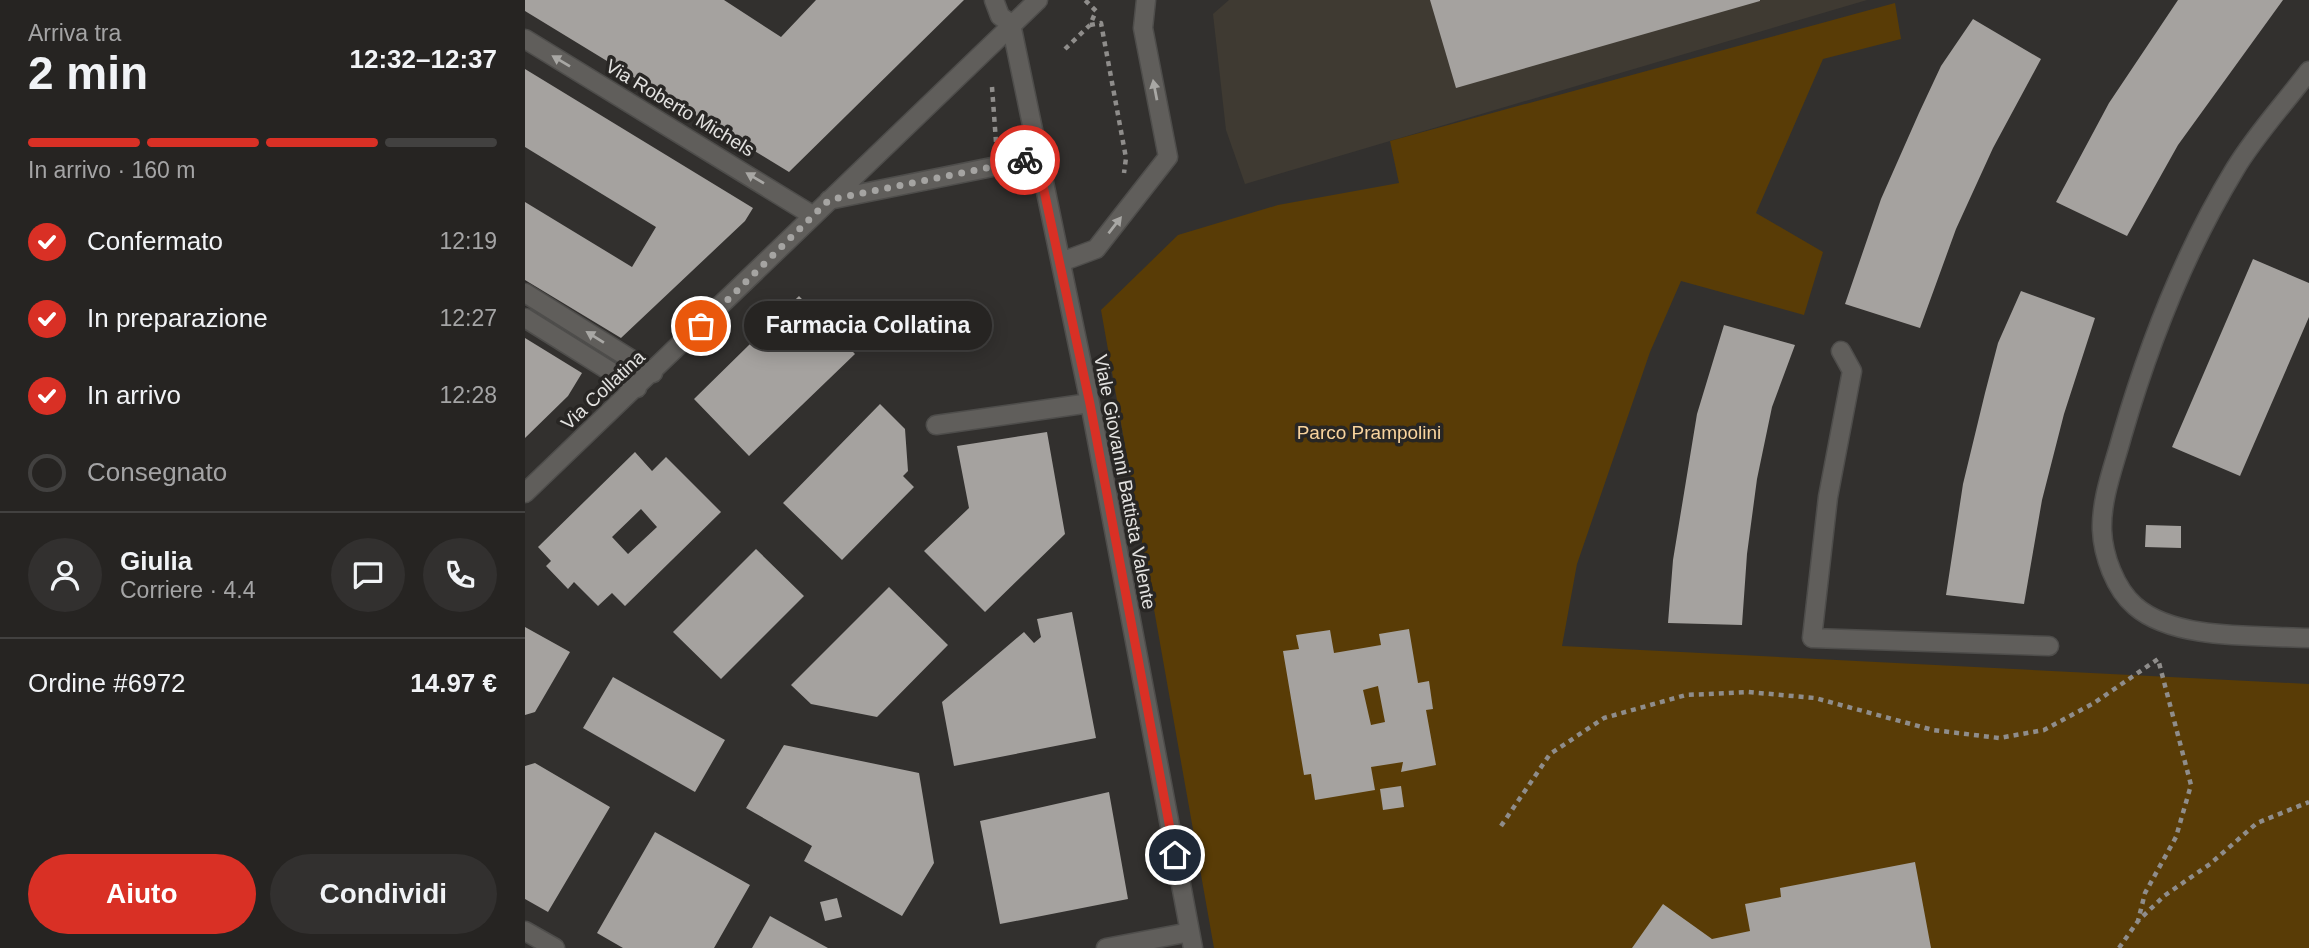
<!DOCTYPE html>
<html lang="it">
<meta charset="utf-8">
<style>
body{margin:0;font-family:Helvetica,sans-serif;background:#32302f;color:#f1f3f6;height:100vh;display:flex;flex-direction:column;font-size:26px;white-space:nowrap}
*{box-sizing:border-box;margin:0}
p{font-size:23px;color:#a4a4a5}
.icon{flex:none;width:38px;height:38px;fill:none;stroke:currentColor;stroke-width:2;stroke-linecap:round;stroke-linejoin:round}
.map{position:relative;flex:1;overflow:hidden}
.details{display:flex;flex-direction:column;background:#262422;width:525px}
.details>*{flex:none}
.pin{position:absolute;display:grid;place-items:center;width:60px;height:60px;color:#fff;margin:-30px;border:4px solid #fff;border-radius:50%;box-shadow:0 2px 7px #0007}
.courier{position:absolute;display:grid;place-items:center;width:70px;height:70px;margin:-35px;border:5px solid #d93025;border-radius:50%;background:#fff;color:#222;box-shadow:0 2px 9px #0007}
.bubble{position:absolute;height:49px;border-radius:24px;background:#262422;box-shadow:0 4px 18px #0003,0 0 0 2px #424140;font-size:23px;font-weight:700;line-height:49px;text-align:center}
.summary em{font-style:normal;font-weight:700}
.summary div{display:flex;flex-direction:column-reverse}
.summary{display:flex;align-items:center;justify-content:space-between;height:119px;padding:0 28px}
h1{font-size:46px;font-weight:700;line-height:52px}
.bar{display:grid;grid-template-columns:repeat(4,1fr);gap:10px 7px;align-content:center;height:84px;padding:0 28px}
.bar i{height:9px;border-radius:5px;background:#424140}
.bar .active{background:#d93025}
.bar p{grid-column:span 4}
.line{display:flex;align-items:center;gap:18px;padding:0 28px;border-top:2px solid #424140}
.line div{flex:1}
.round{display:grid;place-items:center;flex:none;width:74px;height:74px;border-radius:37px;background:#32302f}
ol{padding:0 28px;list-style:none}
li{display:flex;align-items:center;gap:21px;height:77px}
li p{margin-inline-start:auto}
li .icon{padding:7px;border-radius:50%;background:#d93025;color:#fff;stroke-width:4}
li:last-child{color:#a4a4a5}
li i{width:38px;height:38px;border:4px solid #424140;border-radius:50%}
.button{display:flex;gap:14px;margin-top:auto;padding:14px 28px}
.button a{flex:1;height:80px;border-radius:42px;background:#d93025;color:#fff;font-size:28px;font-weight:700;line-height:80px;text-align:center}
.button a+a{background:#32302f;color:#f1f3f6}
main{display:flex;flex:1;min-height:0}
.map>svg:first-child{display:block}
.built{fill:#3f3a32}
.green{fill:#593c06}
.building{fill:#a5a29f;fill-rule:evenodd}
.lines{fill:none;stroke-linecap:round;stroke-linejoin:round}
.minor-casing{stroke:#4e4d4b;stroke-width:21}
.path{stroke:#8f8d8b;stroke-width:4.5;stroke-dasharray:5 5;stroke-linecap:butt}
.minor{stroke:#605e5b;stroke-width:18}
.oneway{fill:#a8a7a4}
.done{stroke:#a5a4a2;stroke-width:7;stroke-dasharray:0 12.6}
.route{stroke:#d93025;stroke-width:9}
.labels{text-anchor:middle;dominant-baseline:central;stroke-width:7;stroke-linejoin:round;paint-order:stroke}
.street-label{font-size:19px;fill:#e3e2e0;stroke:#282624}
.park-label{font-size:19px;fill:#f9d49e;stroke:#282624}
</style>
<main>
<section class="details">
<div class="summary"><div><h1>2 min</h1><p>Arriva tra</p></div><em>12:32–12:37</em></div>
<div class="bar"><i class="active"></i><i class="active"></i><i class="active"></i><i></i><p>In arrivo · 160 m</p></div>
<ol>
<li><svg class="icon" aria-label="check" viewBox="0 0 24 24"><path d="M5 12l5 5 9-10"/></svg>Confermato<p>12:19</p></li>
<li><svg class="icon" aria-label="check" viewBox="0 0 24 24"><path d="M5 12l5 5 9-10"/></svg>In preparazione<p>12:27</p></li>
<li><svg class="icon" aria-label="check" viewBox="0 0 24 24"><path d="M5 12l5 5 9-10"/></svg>In arrivo<p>12:28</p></li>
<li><i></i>Consegnato</li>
</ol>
<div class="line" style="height:126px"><a class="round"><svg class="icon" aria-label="person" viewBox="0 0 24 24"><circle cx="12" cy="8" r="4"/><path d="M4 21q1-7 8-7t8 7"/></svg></a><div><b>Giulia</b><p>Corriere · 4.4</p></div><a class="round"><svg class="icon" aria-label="chat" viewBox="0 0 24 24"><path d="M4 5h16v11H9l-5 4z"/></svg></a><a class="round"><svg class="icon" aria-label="phone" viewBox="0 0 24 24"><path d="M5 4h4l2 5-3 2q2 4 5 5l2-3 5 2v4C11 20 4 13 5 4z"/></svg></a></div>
<div class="line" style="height:91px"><div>Ordine #6972</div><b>14.97 €</b></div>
<div class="button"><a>Aiuto</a><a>Condividi</a></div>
</section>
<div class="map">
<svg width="1784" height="948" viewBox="0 0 1784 948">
<rect width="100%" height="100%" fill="#32302e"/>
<path class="built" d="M704,0H1342L720,184L701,130L688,14Z"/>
<path class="green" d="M1370,3L1376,39L1298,59L1231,213L1298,252L1279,315L1156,281L1125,352L1052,564L1037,646L1784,684V948H689L576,310L653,235L753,205L874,183L865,141Z"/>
<path class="building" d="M0,0H199L256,37L291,0H439L264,172L0,11Z
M905,0H1235V1L931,88Z
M1653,0H1758L1653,145L1602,236L1531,202L1584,103Z
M1448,19L1516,59L1468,148L1431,229L1395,328L1320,304L1356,199L1394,113L1416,66Z
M0,69L228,208L220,221L96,338L0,280V202L107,267L131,227L0,147Z
M1728,259L1784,283V317L1715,476L1647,447Z
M1496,291L1570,318L1539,414L1517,500L1499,604L1421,595L1438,484L1460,393L1473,343Z
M274,296L330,354L224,456L169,399Z
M1199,325L1270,345L1247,407L1232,479L1222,554L1217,625L1143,623L1148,560L1172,414Z
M0,338L57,373L43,396L0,438Z
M355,404L380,429L383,471L378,476L389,487L317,560L258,503Z
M522,432L540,534L460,612L399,551L444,508L432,446Z
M110,452L127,471L141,457L196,512L100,606L87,593L73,606L49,582L43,589L21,566L26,561L13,547ZM116,509L132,527L103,554L87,537Z
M1621,525L1656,526V548L1620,547Z
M231,549L279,596L196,679L148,632Z
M364,587L423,645L352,717L286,704L266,685Z
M547,612L571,738L429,766L417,702L499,632L509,643L516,637L512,619Z
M0,627L45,652L10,712L0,715Z
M884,629L893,683L904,681L908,709L901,710L911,765L876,772L878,762L846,767L850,790L790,800L786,774L779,775L758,651L774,649L771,635L805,630L809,653L856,645L854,634ZM853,686L860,722L846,725L838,690Z
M88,677L200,740L170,792L58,728Z
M259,745L394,773L409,863L377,916L279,861L287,846L221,808Z
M10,763L85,807L23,912L0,899V766Z
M876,786L879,807L858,810L855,789Z
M584,792L603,899L475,924L455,821Z
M130,832L225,885L189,948H98L72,933Z
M1390,862L1406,948H1107L1138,904L1187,939L1225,931L1220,904L1256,897L1255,888Z
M312,898L317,917L300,921L295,902Z
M245,916L303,948H227Z"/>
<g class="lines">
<g class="minor-casing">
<path id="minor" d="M469,0L475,16L486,24
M486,24L565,403L668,948
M0,39L287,215
M1784,71C1760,103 1731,134 1710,169C1659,253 1624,343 1597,436C1589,466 1576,498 1577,530C1578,555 1590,589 1610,606C1650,641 1733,635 1784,638
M304,200L512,158
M536,262L571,249L643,157L618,28L621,0
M0,293L128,373
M0,318L112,388
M1316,351L1327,371L1303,497L1287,638L1524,646
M411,425L565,403
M0,493L513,0
M0,931L30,948
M581,948L665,932"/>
</g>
<path class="path" d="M565,25L576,23L601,158L599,173
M540,49L565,25L571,11L560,0
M467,87L471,142
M976,826L1025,754L1079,718L1161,695L1223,692L1290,698L1408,730L1474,738L1519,730L1569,703L1633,659L1666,785L1651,837L1620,893L1613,921
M1594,948L1613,921L1639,896L1685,864L1732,823L1784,802"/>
<use href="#minor" class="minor"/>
</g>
<defs><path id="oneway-solid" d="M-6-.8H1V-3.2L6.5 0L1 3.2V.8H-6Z" transform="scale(1.75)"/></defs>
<g class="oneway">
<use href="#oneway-solid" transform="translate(36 61) rotate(-149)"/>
<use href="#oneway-solid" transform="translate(630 90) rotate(-101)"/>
<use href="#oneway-solid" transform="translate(230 178) rotate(-149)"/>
<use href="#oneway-solid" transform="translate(590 225) rotate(-52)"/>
<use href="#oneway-solid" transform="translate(70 337) rotate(-148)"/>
</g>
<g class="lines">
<path class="done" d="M176,326L304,200L500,160"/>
<path class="route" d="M500,160L512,158L565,404L650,855"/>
</g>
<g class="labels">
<g class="street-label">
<text transform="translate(155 108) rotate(31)">Via Roberto Michels</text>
<text transform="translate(78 390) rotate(-43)">Via Collatina</text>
<text transform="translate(600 482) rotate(79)">Viale Giovanni Battista Valente</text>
</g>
<g class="park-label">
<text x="844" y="432">Parco Prampolini</text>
</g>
</g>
</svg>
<div class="pin" style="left:176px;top:326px;background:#ea580c"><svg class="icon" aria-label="bag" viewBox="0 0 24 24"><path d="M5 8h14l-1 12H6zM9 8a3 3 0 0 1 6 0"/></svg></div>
<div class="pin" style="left:650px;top:855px;background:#1f2937"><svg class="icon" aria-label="home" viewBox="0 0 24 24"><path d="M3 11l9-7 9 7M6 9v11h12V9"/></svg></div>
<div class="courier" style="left:500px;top:160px"><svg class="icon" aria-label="bike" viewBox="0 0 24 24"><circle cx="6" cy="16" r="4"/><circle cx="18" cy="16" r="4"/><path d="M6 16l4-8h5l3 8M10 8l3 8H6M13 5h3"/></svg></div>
<div class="bubble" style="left:219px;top:301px;width:248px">Farmacia Collatina</div>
</div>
</main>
